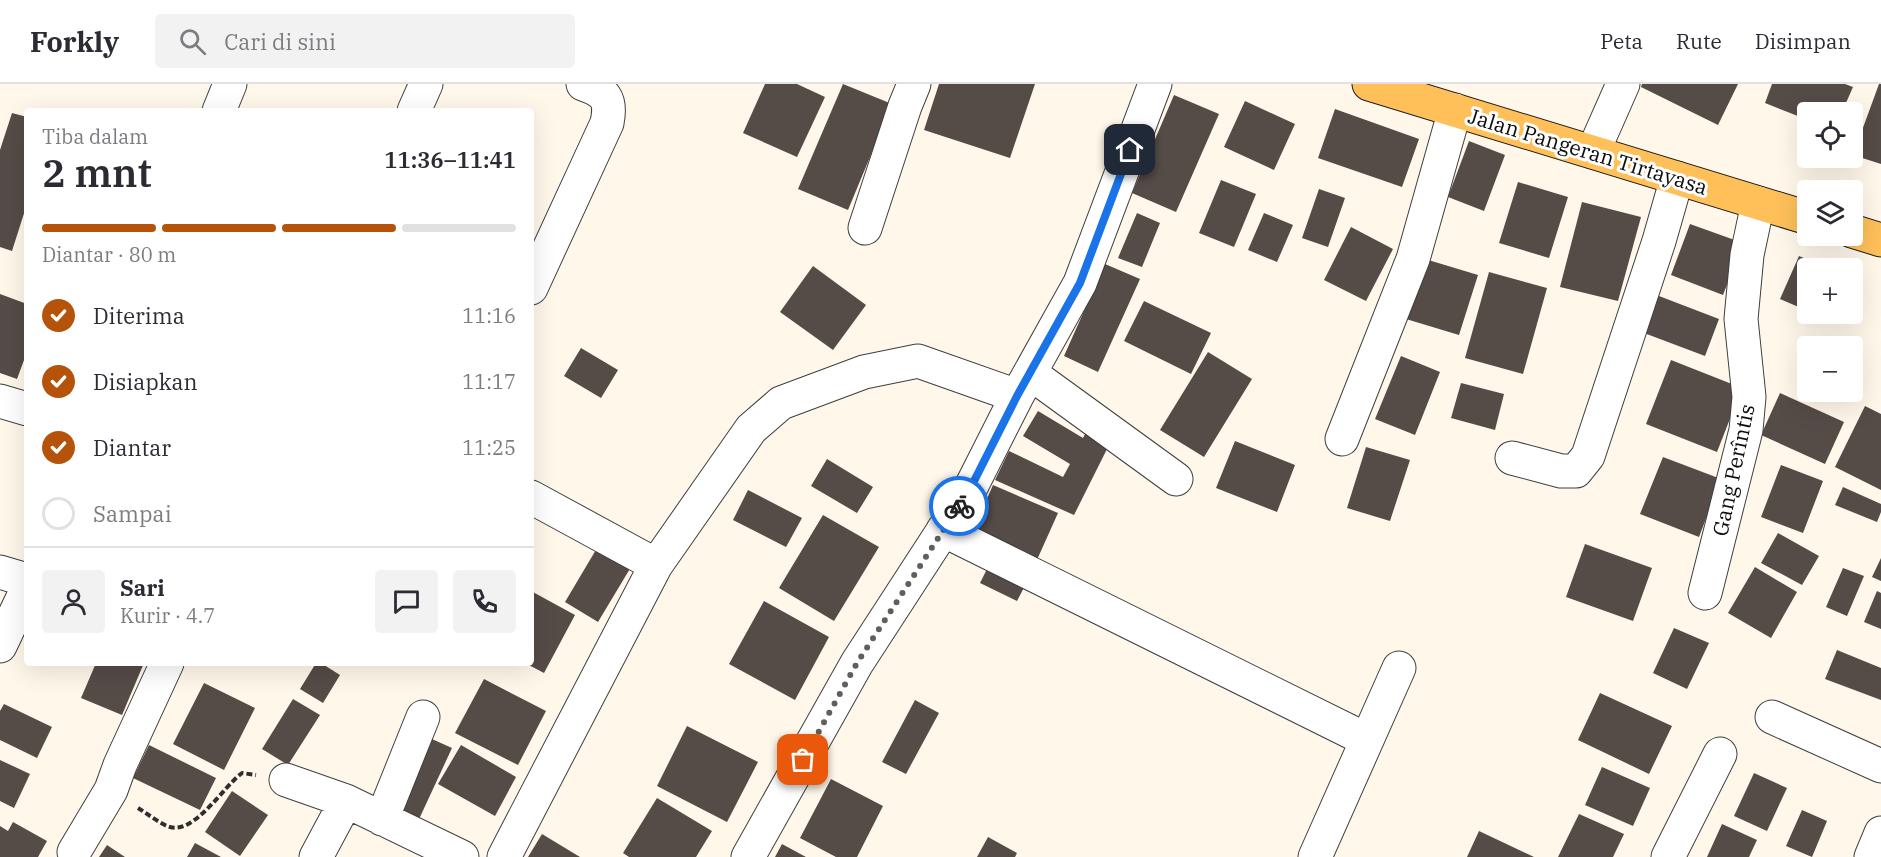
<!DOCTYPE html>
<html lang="id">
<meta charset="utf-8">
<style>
body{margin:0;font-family:"IBM Plex Serif",serif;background:#f2f2f3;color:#2b2b33;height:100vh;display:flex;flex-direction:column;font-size:22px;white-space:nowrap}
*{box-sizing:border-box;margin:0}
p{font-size:20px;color:#7c7c81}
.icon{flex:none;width:33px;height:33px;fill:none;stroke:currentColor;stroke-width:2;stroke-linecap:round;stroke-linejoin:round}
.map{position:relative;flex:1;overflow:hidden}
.side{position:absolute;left:24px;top:24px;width:510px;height:558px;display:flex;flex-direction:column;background:#fff;border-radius:6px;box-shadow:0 6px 24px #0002}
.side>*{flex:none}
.controls{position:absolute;left:1797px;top:18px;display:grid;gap:12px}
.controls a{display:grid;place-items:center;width:66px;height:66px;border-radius:6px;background:#fff;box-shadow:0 6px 24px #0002;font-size:30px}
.pin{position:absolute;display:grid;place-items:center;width:51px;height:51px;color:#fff;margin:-26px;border-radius:12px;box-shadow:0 3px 9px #0006}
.courier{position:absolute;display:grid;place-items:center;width:60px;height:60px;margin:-30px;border:4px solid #1a73e8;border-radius:50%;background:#fff;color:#222;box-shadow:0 2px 8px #0007}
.summary em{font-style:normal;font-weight:600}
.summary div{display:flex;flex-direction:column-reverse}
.summary{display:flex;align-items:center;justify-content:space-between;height:102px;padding:0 18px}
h1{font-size:39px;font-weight:600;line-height:45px}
.bar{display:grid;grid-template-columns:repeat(4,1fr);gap:9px 6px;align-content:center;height:72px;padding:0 18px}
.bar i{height:8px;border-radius:4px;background:#e1e1e2}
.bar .current{background:#b45309}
.bar p{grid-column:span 4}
.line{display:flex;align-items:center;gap:15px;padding:0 18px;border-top:2px solid #e1e1e2}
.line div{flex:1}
.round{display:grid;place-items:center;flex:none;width:63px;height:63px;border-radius:6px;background:#f2f2f3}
ol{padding:0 18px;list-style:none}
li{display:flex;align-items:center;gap:18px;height:66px}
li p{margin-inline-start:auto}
li .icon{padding:6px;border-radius:50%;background:#b45309;color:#fff;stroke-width:4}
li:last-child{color:#7c7c81}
li i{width:33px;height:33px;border:3px solid #e1e1e2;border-radius:50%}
header{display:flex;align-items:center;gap:36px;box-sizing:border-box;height:84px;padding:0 30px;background:#fff;border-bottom:2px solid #e1e1e2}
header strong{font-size:28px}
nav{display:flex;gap:33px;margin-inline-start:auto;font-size:21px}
.search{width:420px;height:54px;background:#f2f2f3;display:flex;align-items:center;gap:15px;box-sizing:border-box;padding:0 21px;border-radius:6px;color:#7c7c81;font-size:22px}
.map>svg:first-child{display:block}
.building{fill:#554b47}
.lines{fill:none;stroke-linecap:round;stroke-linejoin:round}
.minor-casing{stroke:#3f3f3f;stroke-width:35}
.major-casing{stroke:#1d1d1d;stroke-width:35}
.path{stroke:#2e2e2e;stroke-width:4;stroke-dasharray:6 3;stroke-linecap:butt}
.minor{stroke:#fff;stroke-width:33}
.major{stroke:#ffc05a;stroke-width:33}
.done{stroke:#615f5a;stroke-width:6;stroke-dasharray:0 10.8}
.route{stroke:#1a73e8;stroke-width:8}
.labels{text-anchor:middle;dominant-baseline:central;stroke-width:6;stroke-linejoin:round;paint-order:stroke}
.street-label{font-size:21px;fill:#0c0c0c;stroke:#fff}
</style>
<header>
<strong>Forkly</strong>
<div class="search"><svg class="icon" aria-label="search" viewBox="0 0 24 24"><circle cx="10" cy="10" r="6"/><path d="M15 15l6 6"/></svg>Cari di sini</div>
<nav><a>Peta</a><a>Rute</a><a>Disimpan</a></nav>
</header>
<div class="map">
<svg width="1881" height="773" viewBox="0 0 1881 773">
<rect width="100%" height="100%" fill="#fff8ea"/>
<path class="building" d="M765,0H797L825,13L797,73L743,49Z
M843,0L892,20L848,126L798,105Z
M939,0H1035L1010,74L924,46Z
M1642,0H1738L1718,41L1641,3Z
M1772,0H1845L1853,3L1842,28H1808V36L1765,19Z
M1879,0H1881V80L1853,71Z
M1174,11L1219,30L1176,128L1132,109Z
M1245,17L1295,40L1274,86L1224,63Z
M1335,25L1419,55L1402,103L1318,74Z
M12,29L27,33V120L12,167L0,163V66Z
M1469,57L1505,71L1484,127L1448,113Z
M1221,96L1256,110L1234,163L1199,149Z
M1518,98L1568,113L1549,174L1499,159Z
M1319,105L1345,114L1328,163L1302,154Z
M1582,118L1641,133L1618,217L1560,203Z
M1137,129L1160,139L1142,183L1118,174Z
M1264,129L1293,141L1277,178L1248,166Z
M1690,140L1743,159L1723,211L1671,191Z
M1351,143L1393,165L1366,217L1324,196Z
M1799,172L1829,184H1808V227L1780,215Z
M1425,175L1478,191L1459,251L1406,235Z
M1105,180L1140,195L1098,288L1064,272Z
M813,182L866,221L833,266L780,228Z
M1489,188L1547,204L1523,290L1465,274Z
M0,210L27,220V268L17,295L0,289Z
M1659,212L1719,235L1705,272L1644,249Z
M1144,217L1211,249L1191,290L1124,257Z
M581,264L618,286L601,314L564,292Z
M1208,268L1252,295L1204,373L1160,346Z
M1401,272L1440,288L1415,351L1375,335Z
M1671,276L1742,304L1717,368L1646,340Z
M1461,299L1504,310L1495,346L1451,334Z
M1780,309L1844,338L1825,380L1761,351Z
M1865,322L1881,330V406L1835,383Z
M1038,327L1083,354L1086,348L1110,359L1074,431L995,396L1009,367L1063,393L1070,380L1023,352Z
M1235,357L1295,381L1277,428L1216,404Z
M1366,363L1410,376L1390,437L1347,424Z
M1663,373L1721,395L1699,453L1640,430Z
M827,375L873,403L857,429L811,402Z
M1781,381L1823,397L1803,449L1761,433Z
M993,401L1058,429L1036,478L971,451Z
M1843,403L1881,420V428L1877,438L1835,421Z
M748,406L802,434L786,463L733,436Z
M823,431L879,463L834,537L779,504Z
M1778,449L1819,472L1802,501L1761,479Z
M600,459L634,478L598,538L565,518Z
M1585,460L1652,484L1633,537L1566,513Z
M993,473L1030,492L1017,517L980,499Z
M1881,474V497L1872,493Z
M1755,483L1797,508L1771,554L1728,529Z
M1843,484L1864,492L1847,532L1826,523Z
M531,507L575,531L544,589L525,579H531Z
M1877,507L1881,509V545L1864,538Z
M764,517L829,553L795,616L729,580Z
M1674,544L1709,559L1687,605L1653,589Z
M1837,566L1881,584V616L1825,595Z
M96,579H144L122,631L81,614Z
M316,579H321L340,591L323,619L300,605Z
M484,595L546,627L518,681L455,649Z
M204,599L255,624L224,686L173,660Z
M1600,609L1672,642L1649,690L1578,656Z
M293,615L320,631L288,681L262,665Z
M915,616L939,629L906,690L882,678Z
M4,620L52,643L37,674L0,656V627Z
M687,642L758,678L727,738L657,702Z
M423,651L452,664L414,746L385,733Z
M149,661L216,694L200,726L133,694Z
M461,661L516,693L495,732L438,700Z
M0,676L30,690L14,724L0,717Z
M1602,683L1650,704L1633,742L1585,721Z
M1754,689L1787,704L1767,747L1734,732Z
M831,695L883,722L857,773H836L800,754Z
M232,707L268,731L240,772L205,748Z
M657,714L712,747L696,773H629L623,769Z
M1802,726L1827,737L1812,773L1786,762Z
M1579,730L1624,750L1613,773H1558Z
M13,738L47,757L38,773H0V742L8,747Z
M1722,740L1757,756L1749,773H1707Z
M1479,747L1534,773H1467Z
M542,750L580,773H528Z
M988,753L1017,769L1015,773H977Z
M195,759L221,773H187Z
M782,760L806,773H775Z
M107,761L125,773H99Z"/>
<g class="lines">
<g class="minor-casing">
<path id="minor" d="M219,27L230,0
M414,27L426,0
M1593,68L1623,0
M865,144L905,22L914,0
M531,204L607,39C612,14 605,8 583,0
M1030,289L1176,395
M0,317L27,325
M1342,355L1413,175L1455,26
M1512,374L1561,387H1576L1588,372L1659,157L1677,94
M531,413L656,481
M943,446L1367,656
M0,488L27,496
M1705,509L1746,346L1749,313L1741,235L1747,171L1758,119
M0,562L27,505
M1772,633L1881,682
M286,696L346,717L462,773
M382,735L423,633
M74,768L111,706L120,681L167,579
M316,773L346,717
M504,773L656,481L751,345L781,319L864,288L918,277L1017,312
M748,773L857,579L970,405L1017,312L1080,199L1155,0
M1315,773L1399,584
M1668,773L1720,670
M1871,773L1881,749"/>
</g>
<g class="major-casing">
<path id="major" d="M1369,0L1808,134
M1852,147L1881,156"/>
</g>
<path class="path" d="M138,724C148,730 160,740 170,743C195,750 223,703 242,689L256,691"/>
<use href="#minor" class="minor"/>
<use href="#major" class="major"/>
</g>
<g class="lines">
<path class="done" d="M803,676L857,579L959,422"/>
<path class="route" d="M959,422L970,405L1017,312L1080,199L1130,66"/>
</g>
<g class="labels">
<g class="street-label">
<text transform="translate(1588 67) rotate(17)">Jalan Pangeran Tirtayasa</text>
<text transform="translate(1733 386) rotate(-78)">Gang Perîntis</text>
</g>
</g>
</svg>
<div class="controls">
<a><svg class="icon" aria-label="locate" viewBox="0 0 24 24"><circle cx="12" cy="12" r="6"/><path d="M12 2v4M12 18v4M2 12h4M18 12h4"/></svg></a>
<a><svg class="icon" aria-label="layers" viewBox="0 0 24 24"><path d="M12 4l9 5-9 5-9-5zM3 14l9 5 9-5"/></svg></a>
<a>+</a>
<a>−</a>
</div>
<div class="pin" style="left:803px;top:676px;background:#ea580c"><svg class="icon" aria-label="bag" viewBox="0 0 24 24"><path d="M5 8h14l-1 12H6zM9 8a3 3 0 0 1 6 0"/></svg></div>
<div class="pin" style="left:1130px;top:66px;background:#1f2937"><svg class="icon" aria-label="home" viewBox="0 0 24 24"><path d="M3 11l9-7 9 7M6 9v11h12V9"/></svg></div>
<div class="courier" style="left:959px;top:422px"><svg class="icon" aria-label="bike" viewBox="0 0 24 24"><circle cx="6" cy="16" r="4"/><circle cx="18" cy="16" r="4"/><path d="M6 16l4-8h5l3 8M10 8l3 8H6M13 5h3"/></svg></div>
<section class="side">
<div class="summary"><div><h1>2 mnt</h1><p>Tiba dalam</p></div><em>11:36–11:41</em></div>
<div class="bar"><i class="current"></i><i class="current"></i><i class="current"></i><i></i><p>Diantar · 80 m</p></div>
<ol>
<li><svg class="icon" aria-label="check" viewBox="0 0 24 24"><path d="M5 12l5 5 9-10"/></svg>Diterima<p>11:16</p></li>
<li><svg class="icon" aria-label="check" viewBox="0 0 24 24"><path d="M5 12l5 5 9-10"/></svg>Disiapkan<p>11:17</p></li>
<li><svg class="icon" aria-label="check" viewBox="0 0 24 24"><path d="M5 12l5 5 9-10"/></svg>Diantar<p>11:25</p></li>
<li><i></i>Sampai</li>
</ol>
<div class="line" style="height:108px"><a class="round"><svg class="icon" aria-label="person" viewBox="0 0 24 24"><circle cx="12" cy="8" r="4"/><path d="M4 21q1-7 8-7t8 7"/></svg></a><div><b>Sari</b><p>Kurir · 4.7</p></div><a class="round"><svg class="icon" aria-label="chat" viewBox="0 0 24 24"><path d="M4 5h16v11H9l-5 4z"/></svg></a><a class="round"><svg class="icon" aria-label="phone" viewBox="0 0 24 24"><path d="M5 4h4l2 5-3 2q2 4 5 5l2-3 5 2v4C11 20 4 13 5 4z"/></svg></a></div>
</section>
</div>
